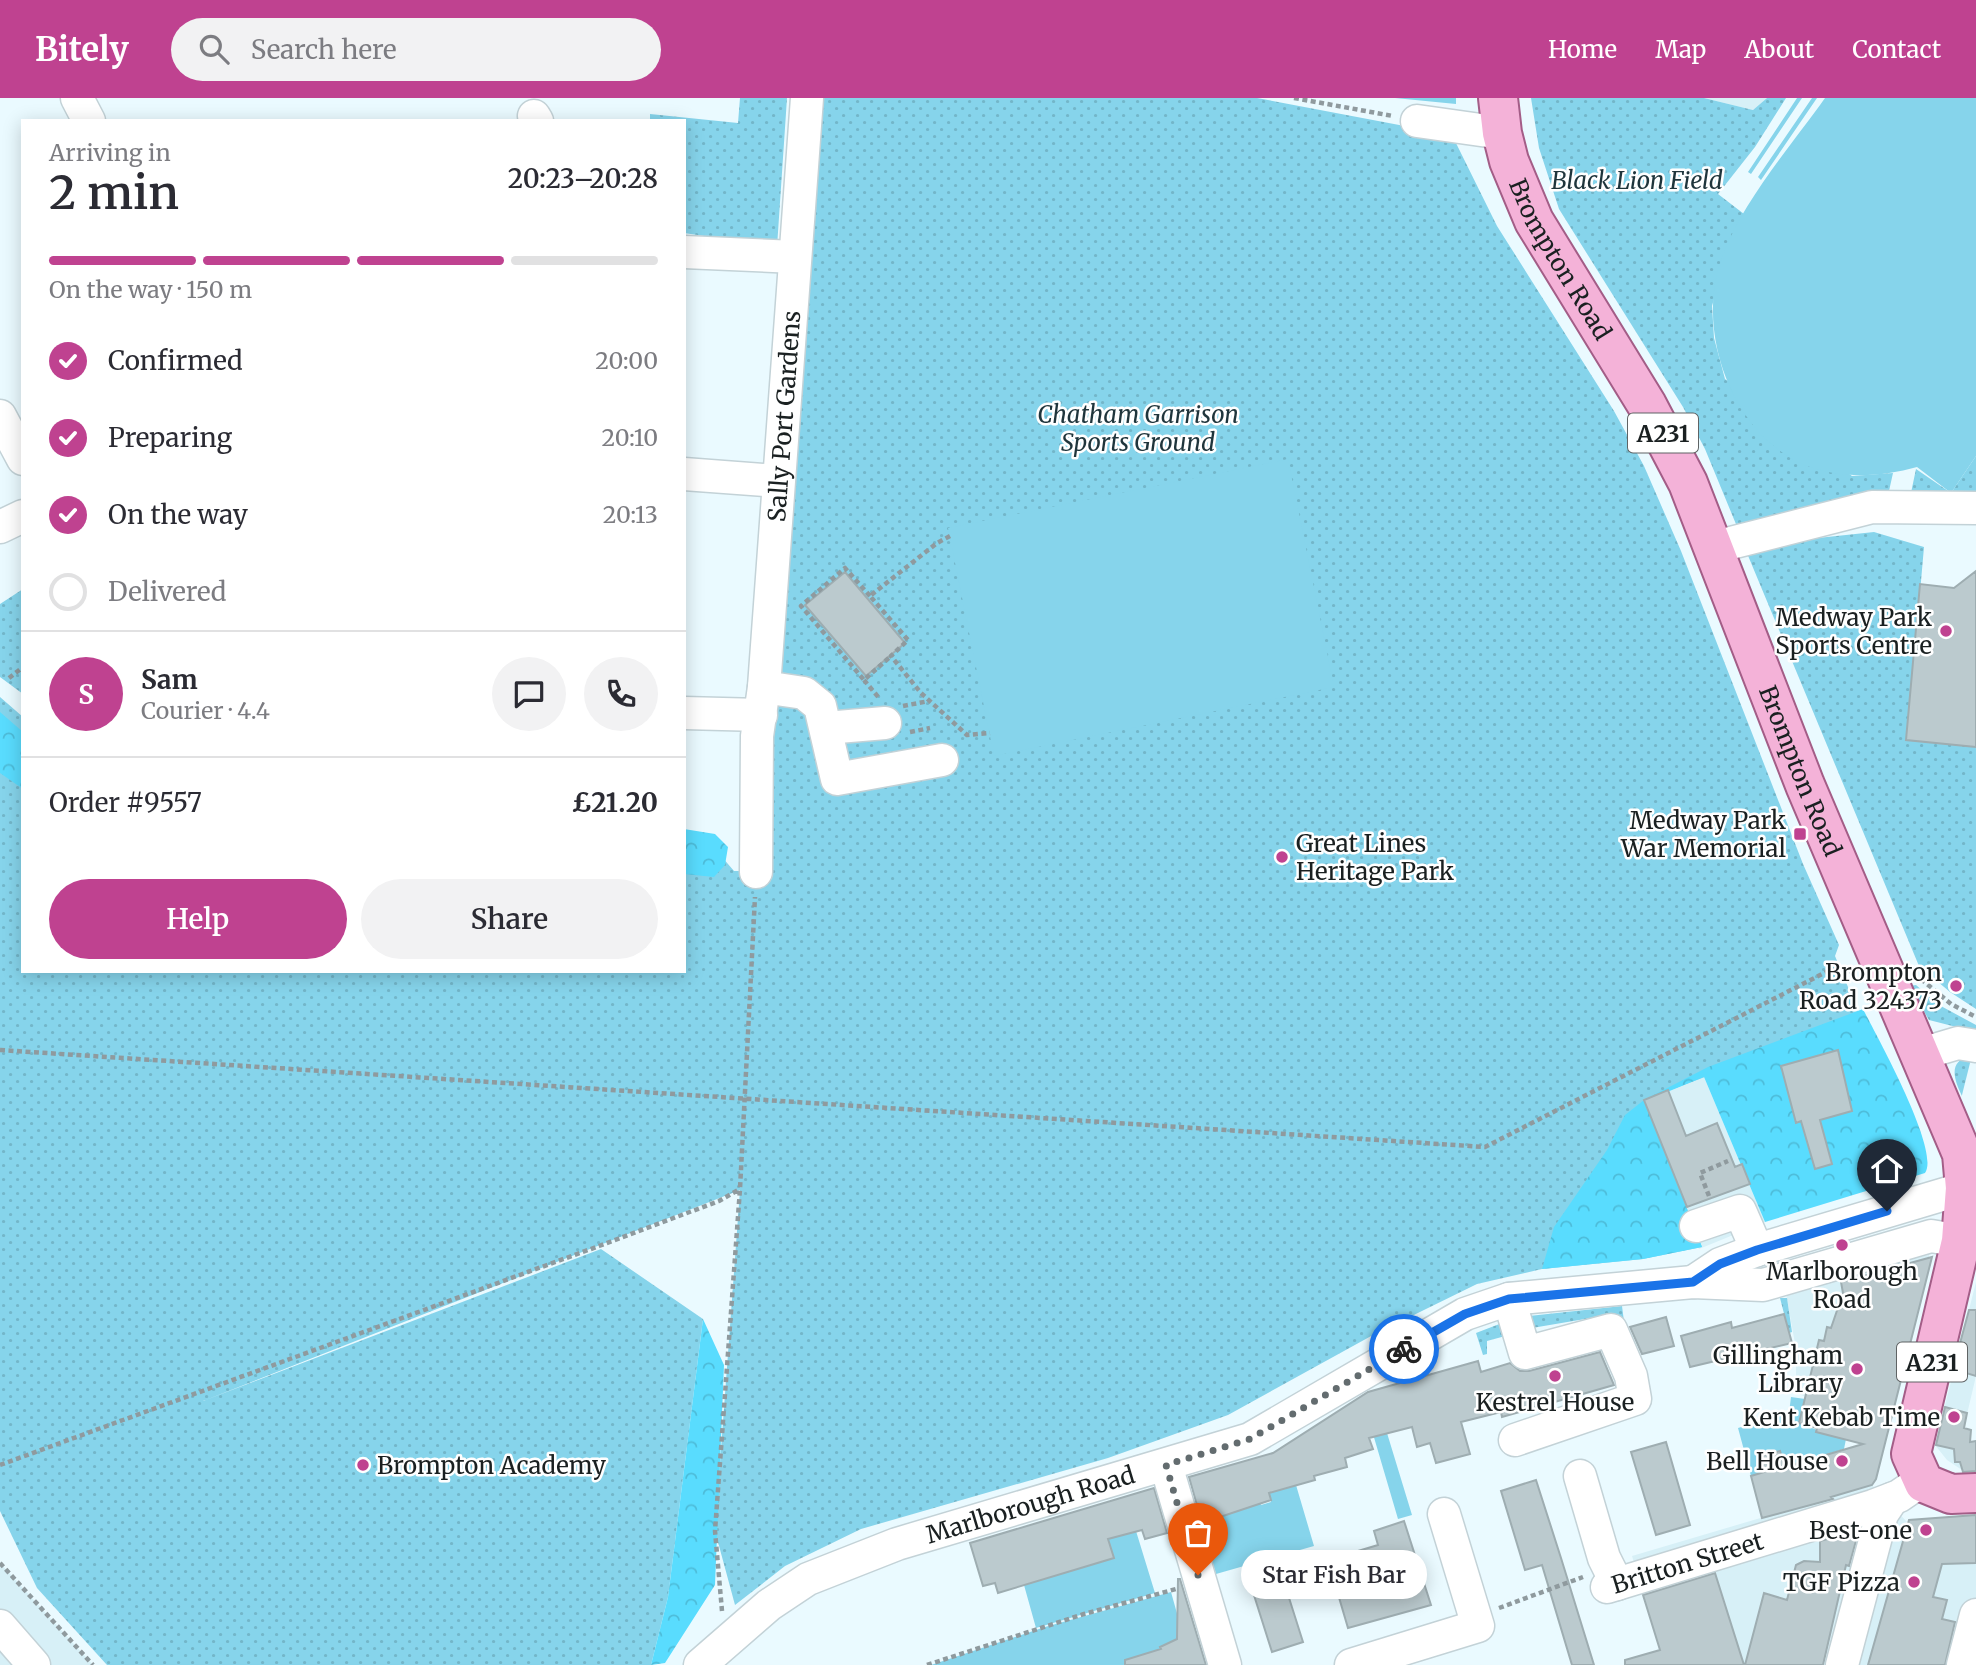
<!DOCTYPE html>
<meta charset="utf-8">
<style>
body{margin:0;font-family:Merriweather,serif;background:#f2f2f3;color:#2b2b33;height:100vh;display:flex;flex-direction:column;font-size:26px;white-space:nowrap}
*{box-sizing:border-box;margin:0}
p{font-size:23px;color:#7c7c81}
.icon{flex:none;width:38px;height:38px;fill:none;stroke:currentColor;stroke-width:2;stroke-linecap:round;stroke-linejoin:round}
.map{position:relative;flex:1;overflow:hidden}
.side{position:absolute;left:21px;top:21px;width:665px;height:854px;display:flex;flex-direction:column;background:#fff;border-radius:0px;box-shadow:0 4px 18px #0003}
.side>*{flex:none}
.pin{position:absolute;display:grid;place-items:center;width:60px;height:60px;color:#fff;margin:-72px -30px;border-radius:50% 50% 50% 0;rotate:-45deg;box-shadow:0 0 7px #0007}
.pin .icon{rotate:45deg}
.courier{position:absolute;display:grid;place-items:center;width:70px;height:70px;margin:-35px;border:5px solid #1a73e8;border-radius:50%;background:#fff;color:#222;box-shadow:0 2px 9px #0007}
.bubble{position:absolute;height:49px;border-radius:24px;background:#fff;box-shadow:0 4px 18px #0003;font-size:23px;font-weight:600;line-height:49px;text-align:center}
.summary em{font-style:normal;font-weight:600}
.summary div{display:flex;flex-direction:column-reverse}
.summary{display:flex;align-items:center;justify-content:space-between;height:119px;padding:0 28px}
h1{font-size:46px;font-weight:600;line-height:52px}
.bar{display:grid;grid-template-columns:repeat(4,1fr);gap:10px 7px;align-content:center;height:84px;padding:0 28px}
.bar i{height:9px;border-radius:5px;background:#e1e1e2}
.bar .on{background:#bf4290}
.bar p{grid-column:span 4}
.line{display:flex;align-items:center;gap:18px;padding:0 28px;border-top:2px solid #e1e1e2}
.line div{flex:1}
.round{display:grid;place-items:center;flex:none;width:74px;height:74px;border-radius:37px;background:#f2f2f3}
ol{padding:0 28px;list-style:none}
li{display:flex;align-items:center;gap:21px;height:77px}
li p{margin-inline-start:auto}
li .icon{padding:7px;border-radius:50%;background:#bf4290;color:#fff;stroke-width:4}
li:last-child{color:#7c7c81}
li i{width:38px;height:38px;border:4px solid #e1e1e2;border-radius:50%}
.cta{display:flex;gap:14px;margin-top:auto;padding:14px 28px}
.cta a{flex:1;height:80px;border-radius:42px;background:#bf4290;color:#fff;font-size:28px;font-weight:600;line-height:80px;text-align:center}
.cta a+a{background:#f2f2f3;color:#2b2b33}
header{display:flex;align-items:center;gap:42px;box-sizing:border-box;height:98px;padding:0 35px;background:#bf4290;color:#fff}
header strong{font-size:33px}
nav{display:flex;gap:38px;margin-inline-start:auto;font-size:24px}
.search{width:490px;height:63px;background:#f2f2f3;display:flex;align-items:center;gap:18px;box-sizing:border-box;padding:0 24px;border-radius:38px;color:#7c7c81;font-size:26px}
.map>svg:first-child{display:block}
.built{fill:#d7f0f7}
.grass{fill:url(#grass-dots)}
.forest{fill:url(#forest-crowns)}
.garden{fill:#86d4eb}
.building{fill:#bbcace;stroke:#9eadb1;stroke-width:2}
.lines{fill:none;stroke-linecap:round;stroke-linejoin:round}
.minor-casing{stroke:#c3d2d7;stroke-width:35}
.major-casing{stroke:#a35d87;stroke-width:42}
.path{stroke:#8f9a9e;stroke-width:4.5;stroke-dasharray:5 3.5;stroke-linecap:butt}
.minor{stroke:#fff;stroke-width:32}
.major{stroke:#f4b2d8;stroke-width:38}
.done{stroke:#636c6f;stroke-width:7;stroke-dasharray:0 12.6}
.route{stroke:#1a73e8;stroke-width:9}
.poi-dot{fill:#bf4290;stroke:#fff;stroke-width:2.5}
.labels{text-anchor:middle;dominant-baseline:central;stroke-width:5;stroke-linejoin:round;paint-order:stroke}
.shield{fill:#fff;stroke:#5f6364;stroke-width:2}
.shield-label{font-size:23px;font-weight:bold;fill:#1a2021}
.park-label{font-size:24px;font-style:italic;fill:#1f353c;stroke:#fff}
.street-label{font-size:24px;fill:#1a2021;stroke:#fff}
.poi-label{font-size:24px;fill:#1a2021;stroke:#fff;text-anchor:end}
</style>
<header>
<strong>Bitely</strong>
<div class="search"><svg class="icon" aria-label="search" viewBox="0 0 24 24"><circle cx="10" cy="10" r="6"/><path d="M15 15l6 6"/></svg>Search here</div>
<nav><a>Home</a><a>Map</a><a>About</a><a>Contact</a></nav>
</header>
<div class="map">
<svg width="1976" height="1567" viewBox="0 0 1976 1567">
<defs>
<pattern id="grass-dots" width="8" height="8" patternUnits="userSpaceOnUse" patternTransform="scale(1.75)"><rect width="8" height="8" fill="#86d4eb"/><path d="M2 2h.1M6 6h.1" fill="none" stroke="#73b6c9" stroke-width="1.8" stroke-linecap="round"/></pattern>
<pattern id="forest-crowns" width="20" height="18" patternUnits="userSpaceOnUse" patternTransform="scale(1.75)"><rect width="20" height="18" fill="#59dcfe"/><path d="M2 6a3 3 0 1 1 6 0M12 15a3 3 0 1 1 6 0" fill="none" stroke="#4dbcd9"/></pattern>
</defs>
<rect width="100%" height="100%" fill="#eafaff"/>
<path class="built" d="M1704,0H1767L1753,12Z
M1704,979L1765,1124L1699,1151L1640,1005Z
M1929,1157V1170L1811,1301L1796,1295V1251L1785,1190Z
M1976,1184V1278L1964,1329L1971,1332L1970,1343H1976V1370L1962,1372L1947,1362L1935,1347Z
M1872,1387L1908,1425L1912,1422L1976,1416V1567H1666L1632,1458Z
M0,1465L93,1567H0Z"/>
<path class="grass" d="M740,0H787L777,149L684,135V23H650V16L738,25Z
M818,0H1257L1452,37L1497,128L1614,313L1644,368L1681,453L1803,766L1839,847L1835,858L1861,920L1644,1002L1702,1149L1643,1161L1542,1171L1477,1186L1373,1237L1228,1317L1108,1360L861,1431L785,1468L735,1507L715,1433L740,1092L203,1303L601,1151L703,1221L668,1499L651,1567H107L37,1490L0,1413V599L23,619V873H684V751L716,752L734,773H764Z
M1531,0H1704L1753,12L1767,0H1786L1755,49L1718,96L1744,116L1730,144L1712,208L1714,240L1725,281L1852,378L1893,375L1887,402L1738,431L1705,351L1683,309L1559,111L1539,50Z
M1976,358V410L1908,409L1916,371L1951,395Z
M1874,434L1924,449L1907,642L1976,649V911L1950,894L1919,868L1744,448Z
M23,491V596L0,579V506Z
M1916,887L1939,907L1976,927V934L1929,922L1909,888Z
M1972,957L1962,997V998C1954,981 1947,963 1972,957Z
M1780,1200H1787L1792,1234L1789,1235Z
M1622,1208L1626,1239L1595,1227L1591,1220L1532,1230L1529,1218Z
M1502,1225L1509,1237L1487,1243V1256L1483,1257L1476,1235Z"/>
<path class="forest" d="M0,614L23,634V691L0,675Z
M684,731L715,736L728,749L725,767L714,779L684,776Z
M1863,911C1876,937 1941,1053 1925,1075L1765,1124L1704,979L1645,1003L1702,1149L1643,1161L1542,1171L1554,1129L1607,1052L1625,1017L1644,1002L1708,969Z
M703,1221L724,1267L715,1487L665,1565L651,1567L668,1499Z"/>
<path class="garden" d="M1395,0H1456V6Z
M1797,0H1802L1751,76L1748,74Z
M1812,0H1817L1761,82L1758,79Z
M1825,0H1976V358L1951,395L1917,369C1881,379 1843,381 1807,368C1737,340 1700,246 1717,176C1732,115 1789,51 1825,0Z
M1288,361L1334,589L994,658L948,430Z
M1791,1299L1805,1301L1799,1325L1835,1339L1847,1336L1844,1351L1785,1369L1780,1353L1760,1358L1764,1374L1751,1378L1738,1330L1789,1315Z
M1387,1335L1412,1417L1398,1421L1373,1336Z
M1271,1380L1275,1393L1296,1387L1314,1448L1216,1476L1203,1433L1215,1430L1211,1417L1255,1386L1261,1407L1271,1404L1265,1382Z
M1136,1433L1155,1495L1036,1530L1017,1462L1105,1463L1114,1460L1106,1435Z
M1171,1494L1190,1562L1178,1541L1160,1549L1165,1567H931L1045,1529Z"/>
<path class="building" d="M1976,473V649L1906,642L1920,486L1954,490Z
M845,474L905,545L866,578L805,507Z
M1838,952L1852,1013L1820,1022L1832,1066L1815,1071L1801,1023L1796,1025L1781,968Z
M1668,992L1686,1038L1717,1025L1735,1069L1742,1066L1750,1086L1687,1109L1644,1002Z
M1932,1159L1876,1381L1872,1387L1831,1399L1833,1401L1762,1420L1751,1378L1764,1374L1760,1358L1780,1353L1785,1369L1863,1346L1816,1334L1817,1330L1799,1325L1819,1242L1824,1243L1827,1229L1831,1230L1843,1195L1841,1184Z
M1969,1212H1976V1278L1953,1271Z
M1784,1216L1792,1245L1690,1269L1681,1238L1731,1224L1732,1230Z
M1666,1219L1674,1248L1642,1256L1630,1229Z
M1600,1254L1614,1287L1502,1319L1501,1314L1461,1324L1470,1356L1436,1365L1430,1345L1417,1349L1412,1329L1369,1340L1373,1351L1345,1360L1347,1369L1314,1378L1315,1382L1269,1395L1271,1402L1202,1425L1189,1379L1273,1355L1368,1294L1478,1263L1481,1274L1510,1265L1520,1273H1529Z
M1945,1309L1967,1315L1964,1330L1971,1332L1970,1344L1976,1343V1373L1963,1374L1960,1364H1955L1954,1351L1936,1347Z
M1666,1344L1690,1427L1656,1437L1631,1354Z
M1536,1382L1561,1460L1594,1567H1572L1542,1467L1525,1472L1501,1393Z
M1154,1390L1167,1435L1145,1441L1142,1432L1108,1441L1114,1460L998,1495L995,1485L983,1488L970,1445Z
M1976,1417V1465L1942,1466L1933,1499L1947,1502L1942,1521L1955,1524L1945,1567H1868L1909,1422Z
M1404,1423L1431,1507L1348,1530L1328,1462L1378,1447L1374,1433Z
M1859,1432L1849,1468L1846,1467L1823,1567H1745L1764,1495L1787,1502L1796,1467L1804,1463L1820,1464V1443Z
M1277,1462L1303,1544L1272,1554L1246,1472Z
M1715,1475L1744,1567H1625V1562L1660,1552L1643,1497Z
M1178,1481H1180L1206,1567H1125V1562L1161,1551L1160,1549L1177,1541Z"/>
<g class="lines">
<g class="minor-casing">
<g id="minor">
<path d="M77,0L89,23"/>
<path d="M534,18L537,23"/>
<path d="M1417,23L1502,35"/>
<path d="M684,154L795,159"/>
<path d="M0,318L23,361"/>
<path d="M684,376L778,383"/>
<path d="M0,429L23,418"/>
<path d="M1715,449L1872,409L1976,410"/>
<path d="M764,589L804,595L820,608L837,681L942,662"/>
<path d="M684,615L761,617"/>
<path d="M826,630L885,625"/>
<path id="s1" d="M756,774L757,638L764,589L807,0"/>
<path d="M1921,956L1958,945L1976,948"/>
<path d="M1696,1128L1740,1113L1757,1152"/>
<path d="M1693,1184L1720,1166L1757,1152L1965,1090"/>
<path d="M1509,1201L1525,1255L1611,1232L1631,1278L1635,1301L1515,1342"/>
<path d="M1166,1367L1225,1567"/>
<path d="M1580,1378L1604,1460L1617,1486"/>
<path id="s2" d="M1607,1489L1873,1408L1899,1398L1921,1383"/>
<path d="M0,1528L34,1567"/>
<path id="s3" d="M700,1567L769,1507L808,1481L897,1446L1250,1341L1465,1216L1509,1201L1693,1184L1763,1187L1931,1138L1961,1143"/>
<path d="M1351,1567L1478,1528L1444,1416"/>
<path d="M1842,1567L1882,1416L1892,1401"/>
<path d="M1963,1567L1976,1517"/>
</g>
</g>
<g class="major-casing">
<g id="major">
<path id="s4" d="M1498,0L1502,35L1509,63L1534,123L1647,307L1688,385L1805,687L1962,1056L1965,1090L1961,1143L1911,1356L1924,1385L1951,1396L1976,1395"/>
</g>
</g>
<path class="path" d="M1294,0L1393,18
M950,438L937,445L870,498L908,542L891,558L921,595L967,637L990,635
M870,498L845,470L801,508L864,582L891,558
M9,580L23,569
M864,582L879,600
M903,608L929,603
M910,634L930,630
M1921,881L1951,906L1976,919
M0,952L1485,1049L1830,872L1854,874
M1709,1098L1700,1075L1728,1063
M0,1367L599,1148L719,1103L740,1091
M0,1465L93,1567
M1499,1510L1583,1479
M722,1513L715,1433L740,1091L755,799
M927,1567L1084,1516L1176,1491"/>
<use href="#minor" class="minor"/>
<use href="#major" class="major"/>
</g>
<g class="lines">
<path class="done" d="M1198,1477L1166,1367L1250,1341L1404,1251"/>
<path class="route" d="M1404,1251L1465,1216L1509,1201L1693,1184L1720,1166L1757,1152L1887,1113"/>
</g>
<g class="poi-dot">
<circle cx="1946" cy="533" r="7"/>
<rect x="1793" y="729" width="14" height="14" rx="3.5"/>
<circle cx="1282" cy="759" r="7"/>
<circle cx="1956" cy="888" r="7"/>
<circle cx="1842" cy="1147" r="7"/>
<circle cx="1857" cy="1271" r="7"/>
<circle cx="1555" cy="1278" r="7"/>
<circle cx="1954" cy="1319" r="7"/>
<circle cx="1842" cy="1363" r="7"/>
<circle cx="363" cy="1367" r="7"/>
<circle cx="1926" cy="1432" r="7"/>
<circle cx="1914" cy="1484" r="7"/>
</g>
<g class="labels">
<g class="shield">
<rect x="1628" y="315.5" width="70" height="39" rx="5"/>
<rect x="1897" y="1244.5" width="70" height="39" rx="5"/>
</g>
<g class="shield-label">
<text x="1663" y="335">A231</text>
<text x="1932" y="1264">A231</text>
</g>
<g class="park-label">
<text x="1637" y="82">Black Lion Field</text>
<text x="1138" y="316">Chatham Garrison<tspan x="1138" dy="28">Sports Ground</tspan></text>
</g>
<g class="street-label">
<text stroke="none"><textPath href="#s4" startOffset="175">Brompton Road</textPath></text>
<text stroke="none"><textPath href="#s1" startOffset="457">Sally Port Gardens</textPath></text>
<text stroke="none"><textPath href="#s4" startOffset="742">Brompton Road</textPath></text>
<text stroke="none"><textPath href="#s3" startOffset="373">Marlborough Road</textPath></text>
<text stroke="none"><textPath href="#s2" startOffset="84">Britton Street</textPath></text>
</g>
<g class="poi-label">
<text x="1932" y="519">Medway Park<tspan x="1932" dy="28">Sports Centre</tspan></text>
<text x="1786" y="722">Medway Park<tspan x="1786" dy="28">War Memorial</tspan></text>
<text x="1296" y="745" text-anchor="start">Great Lines<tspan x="1296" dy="28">Heritage Park</tspan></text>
<text x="1942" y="874">Brompton<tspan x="1942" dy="28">Road 324373</tspan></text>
<text x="1842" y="1173" text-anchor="middle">Marlborough<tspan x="1842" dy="28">Road</tspan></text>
<text x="1843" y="1257">Gillingham<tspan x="1843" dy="28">Library</tspan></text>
<text x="1555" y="1304" text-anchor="middle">Kestrel House</text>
<text x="1940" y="1319">Kent Kebab Time</text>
<text x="1828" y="1363">Bell House</text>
<text x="377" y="1367" text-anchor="start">Brompton Academy</text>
<text x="1912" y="1432">Best-one</text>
<text x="1900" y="1484">TGF Pizza</text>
</g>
</g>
</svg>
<div class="pin" style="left:1198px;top:1477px;background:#ea580c"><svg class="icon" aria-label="bag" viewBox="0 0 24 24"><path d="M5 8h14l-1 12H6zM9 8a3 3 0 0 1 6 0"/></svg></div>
<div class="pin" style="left:1887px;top:1113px;background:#1f2937"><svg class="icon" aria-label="home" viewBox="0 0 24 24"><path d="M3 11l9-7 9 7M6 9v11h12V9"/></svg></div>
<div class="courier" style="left:1404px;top:1251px"><svg class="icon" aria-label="bike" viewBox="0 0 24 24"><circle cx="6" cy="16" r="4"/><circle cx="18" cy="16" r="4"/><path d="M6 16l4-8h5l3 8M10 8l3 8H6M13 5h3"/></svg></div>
<div class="bubble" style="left:1241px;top:1452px;width:186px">Star Fish Bar</div>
<section class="side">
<div class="summary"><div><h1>2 min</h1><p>Arriving in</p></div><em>20:23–20:28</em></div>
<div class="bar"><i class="on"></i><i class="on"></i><i class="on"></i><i></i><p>On the way · 150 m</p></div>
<ol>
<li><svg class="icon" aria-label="check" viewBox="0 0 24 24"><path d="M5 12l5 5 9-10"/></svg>Confirmed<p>20:00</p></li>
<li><svg class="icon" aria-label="check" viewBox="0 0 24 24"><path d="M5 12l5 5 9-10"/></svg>Preparing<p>20:10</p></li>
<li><svg class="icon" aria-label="check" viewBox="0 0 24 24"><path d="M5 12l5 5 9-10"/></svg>On the way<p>20:13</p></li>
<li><i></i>Delivered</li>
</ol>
<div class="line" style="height:126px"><b class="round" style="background:#bf4290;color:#fff">S</b><div><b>Sam</b><p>Courier · 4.4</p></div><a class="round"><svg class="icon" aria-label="chat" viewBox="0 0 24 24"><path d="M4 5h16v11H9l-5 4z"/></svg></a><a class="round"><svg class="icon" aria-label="phone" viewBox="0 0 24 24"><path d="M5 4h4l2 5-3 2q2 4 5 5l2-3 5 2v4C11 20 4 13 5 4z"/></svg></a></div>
<div class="line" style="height:91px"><div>Order #9557</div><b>£21.20</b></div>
<div class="cta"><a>Help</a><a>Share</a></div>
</section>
</div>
